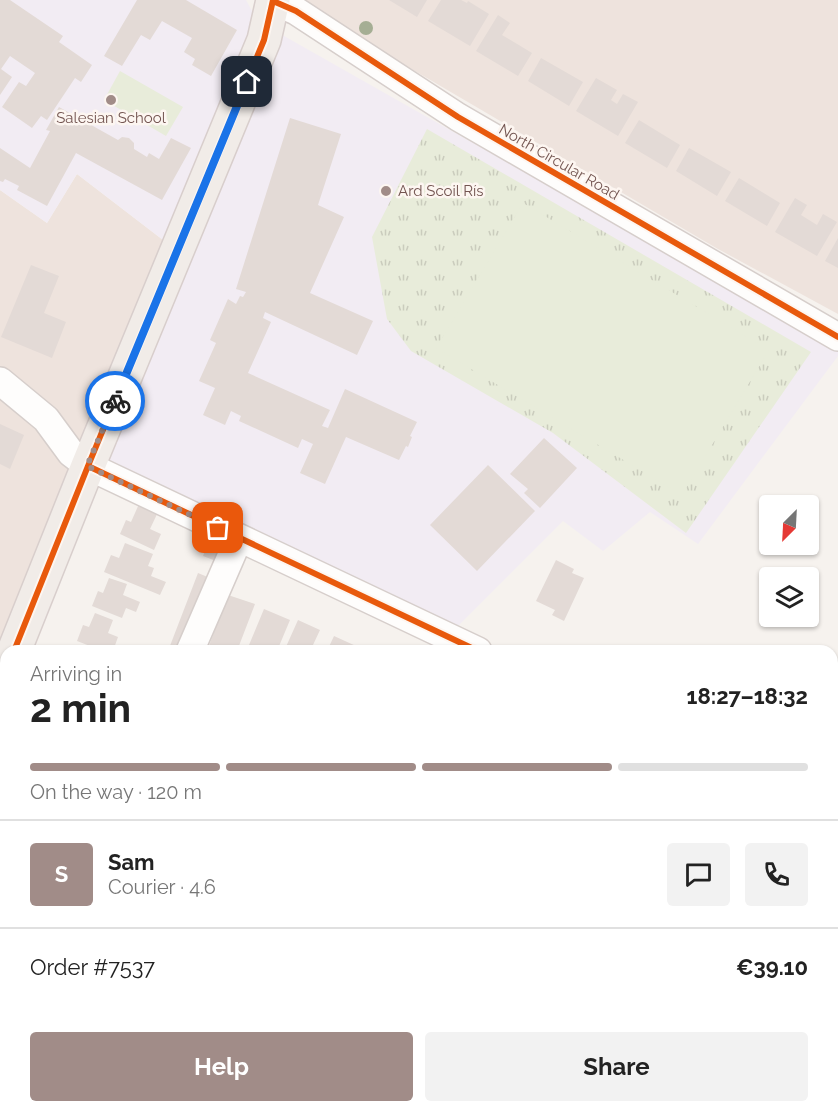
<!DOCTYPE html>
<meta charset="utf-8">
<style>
body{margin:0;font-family:Raleway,sans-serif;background:#f2f2f2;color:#222;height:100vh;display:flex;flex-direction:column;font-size:22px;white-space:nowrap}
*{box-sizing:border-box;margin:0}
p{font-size:20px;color:#767676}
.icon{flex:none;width:33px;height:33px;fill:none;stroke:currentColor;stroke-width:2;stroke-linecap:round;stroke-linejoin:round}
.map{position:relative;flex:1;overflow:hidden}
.sheet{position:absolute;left:0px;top:645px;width:838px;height:468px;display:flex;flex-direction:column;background:#fff;border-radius:18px 18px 0 0;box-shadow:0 2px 4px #0004}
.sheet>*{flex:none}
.needle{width:39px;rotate:204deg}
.tools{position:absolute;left:759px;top:495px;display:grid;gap:12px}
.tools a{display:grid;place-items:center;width:60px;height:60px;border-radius:6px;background:#fff;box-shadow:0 2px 4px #0004;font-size:30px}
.pin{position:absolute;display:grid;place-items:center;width:51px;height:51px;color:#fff;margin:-26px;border-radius:12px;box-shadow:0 3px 9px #0006}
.courier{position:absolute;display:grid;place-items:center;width:60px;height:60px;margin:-30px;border:4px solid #1a73e8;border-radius:50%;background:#fff;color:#222;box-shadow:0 2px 8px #0007}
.headline em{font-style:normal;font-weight:700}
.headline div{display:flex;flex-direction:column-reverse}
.headline{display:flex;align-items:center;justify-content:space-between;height:102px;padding:0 30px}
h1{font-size:39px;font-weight:700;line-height:45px}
.bar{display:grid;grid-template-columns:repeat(4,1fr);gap:9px 6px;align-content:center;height:72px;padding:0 30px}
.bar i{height:8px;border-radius:4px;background:#e0e0e0}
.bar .current{background:#a18c88}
.bar p{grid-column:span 4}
.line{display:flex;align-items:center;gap:15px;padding:0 30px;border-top:2px solid #e0e0e0}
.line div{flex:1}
.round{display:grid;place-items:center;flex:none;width:63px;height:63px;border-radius:6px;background:#f2f2f2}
.button{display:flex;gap:12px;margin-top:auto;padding:12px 30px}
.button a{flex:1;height:69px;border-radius:6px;background:#a18c88;color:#fff;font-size:24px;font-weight:700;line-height:69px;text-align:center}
.button a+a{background:#f2f2f2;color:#222}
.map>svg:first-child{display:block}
.residential{fill:#eee3dd}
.education{fill:#f2ecf3}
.grass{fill:url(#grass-tufts)}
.green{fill:#e8ecda}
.building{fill:#e3dad6}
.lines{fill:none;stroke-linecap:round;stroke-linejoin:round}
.minor-casing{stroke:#d6cecb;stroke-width:30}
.major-casing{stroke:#d8cecc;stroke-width:36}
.path{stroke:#dad1d0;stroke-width:4;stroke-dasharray:1.5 4.5;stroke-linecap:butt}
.minor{stroke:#fefdfc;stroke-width:27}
.major{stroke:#f1ece8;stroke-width:33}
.cycleway-casing{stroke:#fdf6f1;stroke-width:10}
.cycleway{stroke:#e8590c;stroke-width:6}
.tree{fill:#a5ae94}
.done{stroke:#a18c88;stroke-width:6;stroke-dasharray:0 10.8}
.route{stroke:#1a73e8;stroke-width:8}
.poi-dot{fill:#a18c88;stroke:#fdf6f1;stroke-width:2}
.labels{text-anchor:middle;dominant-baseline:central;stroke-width:5;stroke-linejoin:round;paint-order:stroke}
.poi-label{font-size:15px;fill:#735551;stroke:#fdf6f1}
.street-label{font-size:15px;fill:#735551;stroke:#fdf6f1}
</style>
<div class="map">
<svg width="838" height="1113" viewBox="0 0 838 1113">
<defs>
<pattern id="grass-tufts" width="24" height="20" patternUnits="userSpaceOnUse" patternTransform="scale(1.5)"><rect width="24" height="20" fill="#e8ecda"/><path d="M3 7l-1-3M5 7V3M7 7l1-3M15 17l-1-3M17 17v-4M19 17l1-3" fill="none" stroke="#caccbd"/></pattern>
</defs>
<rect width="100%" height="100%" fill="#f6f2ee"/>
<path class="residential" d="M294,0H838V314L718,249Z
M77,174L163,240L0,648V190L47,223Z
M6,707V779L0,776V721Z
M0,812L6,815V1107H441L439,1113H0Z"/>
<path class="education" d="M0,0H246L252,11V26L163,240L77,174L47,223L0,190Z
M277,32L838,350V356L698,544L650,512L603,551L563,521L457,627L109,462Z
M832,833L838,835V1066L833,1078Z"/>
<path class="grass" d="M427,129L811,352L686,533L553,433L411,351L387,319L372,237Z"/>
<path class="green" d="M120,71L183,107L166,136L104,100Z
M523,203L769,350L682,495L436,348Z
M441,1107H723L738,1113H439Z"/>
<path class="building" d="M0,0H10L63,36L59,42L92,65L81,82L75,78L47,120L41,116L32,128L2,107L19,82L26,86L35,73L10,56L1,69L12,77L0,95Z
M137,0H186L237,30L211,76L192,65L195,59L184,52L192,38L162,21L150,40L141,35L122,66L104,56Z
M389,0H427L417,17Z
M441,0H461L467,3L468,1L489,14L470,46L428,21Z
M498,15L510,23L502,35L532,53L518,76L476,51Z
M541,58L583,82L569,106L528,81Z
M596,78L617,90L611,100L617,104L623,94L638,102L618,136L576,111Z
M59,107L118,140L122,137L129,138L134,143V149L147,157L149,153L159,159L171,138L191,148L162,200L76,153L47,206L17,190L19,186L5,179L3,182L0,181V148L30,168L50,131L46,130Z
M290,118L341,134L318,205L344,217L310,293L373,321L357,355L265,312L263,318L271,322L248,373L330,410L322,426L328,428L345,389L417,422L410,436L412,437L408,447L406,446L399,460L346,437L325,484L300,473L313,444L302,439L298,448L239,421L241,416L231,411L225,425L203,415L215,388L199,381L216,343L210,340L228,299L236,304L240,296L243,297L246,292L236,289Z
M639,120L680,145L667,168L625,143Z
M689,148L731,172L717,196L676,171Z
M739,178L780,203L767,226L725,201Z
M795,198L807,205L801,215L817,225L823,214L837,222L817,256L775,232Z
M838,238V268L825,261Z
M31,265L59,276L44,313L66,322L52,358L1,337Z
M0,424L24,435L10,469L0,464Z
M544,438L577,468L540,508L524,493L528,489L510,474Z
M488,465L535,511L477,571L430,525Z
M139,504L158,512L150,529L161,534L154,550L120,534L126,520L131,522Z
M210,539L223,544L216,561L203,556Z
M125,543L153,554L148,566L154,568L151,576L166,582L160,595L104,572L111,555L119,558Z
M556,560L574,569L572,573L584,578L564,621L552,615L555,610L536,601Z
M198,573L210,578L180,651H168Z
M109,578L127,584L123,595L140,602L136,612L126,608L122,618L92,606L98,591L103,593Z
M228,595L255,604L237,651H207Z
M264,609L290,620L277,651H262L249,645Z
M95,613L113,620L108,633L118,637L113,651H103L77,641L83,625L89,627Z
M298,620L320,630L313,645L321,649L320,651L285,649Z
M334,636L367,651H327Z
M832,866L838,868V899L832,897Z
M6,872V917L0,915V887Z
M832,930L838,933L835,945L838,947V1022L832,1035Z
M31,1107H60L58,1113H29Z
M129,1107H157L155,1113H126Z
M257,1107H286L283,1113H255Z"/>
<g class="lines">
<g class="minor-casing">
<path id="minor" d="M271,0L296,11L458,117L838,337
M0,381L46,419L71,453L88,466L478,651
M190,651L239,538
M832,814L838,817
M374,1107L388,1113
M87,1113L89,1107
M201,1113L204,1107
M318,1113L321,1107
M593,1113L596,1107"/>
</g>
<g class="major-casing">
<path id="major" d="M14,651L88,466L264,40L273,0
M0,687L6,672
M0,793L6,796
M768,1107L782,1113"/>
</g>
<path class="path" d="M0,1076L6,1061"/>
<use href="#minor" class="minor"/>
<use href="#major" class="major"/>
<g class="cycleway-casing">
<path id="cycleway" d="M273,1L296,11L458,117L838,337
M88,466L478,651
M14,651L88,466L264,40L273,0"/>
</g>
<use href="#cycleway" class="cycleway"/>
</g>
<circle class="tree" cx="366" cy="28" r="7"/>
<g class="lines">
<path class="done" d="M115,401L87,466L218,528"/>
<path class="route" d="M115,401L247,82"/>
</g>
<g class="poi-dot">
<circle cx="111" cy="100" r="6"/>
<circle cx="386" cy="191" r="6"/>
</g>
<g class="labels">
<g class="poi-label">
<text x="111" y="118">Salesian School</text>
<text x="398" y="191" text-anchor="start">Ard Scoil Rís</text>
</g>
<g class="street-label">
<text transform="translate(559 162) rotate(30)">North Circular Road</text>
</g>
</g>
</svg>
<div class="tools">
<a><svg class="needle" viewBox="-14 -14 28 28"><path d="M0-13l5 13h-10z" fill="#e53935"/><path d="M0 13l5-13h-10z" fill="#767676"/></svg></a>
<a><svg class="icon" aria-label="layers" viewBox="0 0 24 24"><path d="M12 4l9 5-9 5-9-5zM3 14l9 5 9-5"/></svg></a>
</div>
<div class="pin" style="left:218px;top:528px;background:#ea580c"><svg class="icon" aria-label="bag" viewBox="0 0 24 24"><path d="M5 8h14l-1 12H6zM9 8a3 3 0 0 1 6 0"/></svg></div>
<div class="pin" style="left:247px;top:82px;background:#1f2937"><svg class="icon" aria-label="home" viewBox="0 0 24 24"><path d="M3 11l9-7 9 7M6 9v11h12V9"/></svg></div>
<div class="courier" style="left:115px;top:401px"><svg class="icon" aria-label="bike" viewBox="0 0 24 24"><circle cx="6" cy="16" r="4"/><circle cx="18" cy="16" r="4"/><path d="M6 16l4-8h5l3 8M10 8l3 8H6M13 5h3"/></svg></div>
<section class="sheet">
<div class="headline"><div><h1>2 min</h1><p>Arriving in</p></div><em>18:27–18:32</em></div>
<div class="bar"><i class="current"></i><i class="current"></i><i class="current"></i><i></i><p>On the way · 120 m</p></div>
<div class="line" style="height:108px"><b class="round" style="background:#a18c88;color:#fff">S</b><div><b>Sam</b><p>Courier · 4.6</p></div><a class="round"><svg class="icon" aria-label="chat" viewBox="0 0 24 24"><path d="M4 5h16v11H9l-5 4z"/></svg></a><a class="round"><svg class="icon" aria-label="phone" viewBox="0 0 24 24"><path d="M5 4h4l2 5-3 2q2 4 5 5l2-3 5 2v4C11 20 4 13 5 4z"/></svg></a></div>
<div class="line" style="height:78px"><div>Order #7537</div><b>€39.10</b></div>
<div class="button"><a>Help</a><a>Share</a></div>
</section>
</div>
